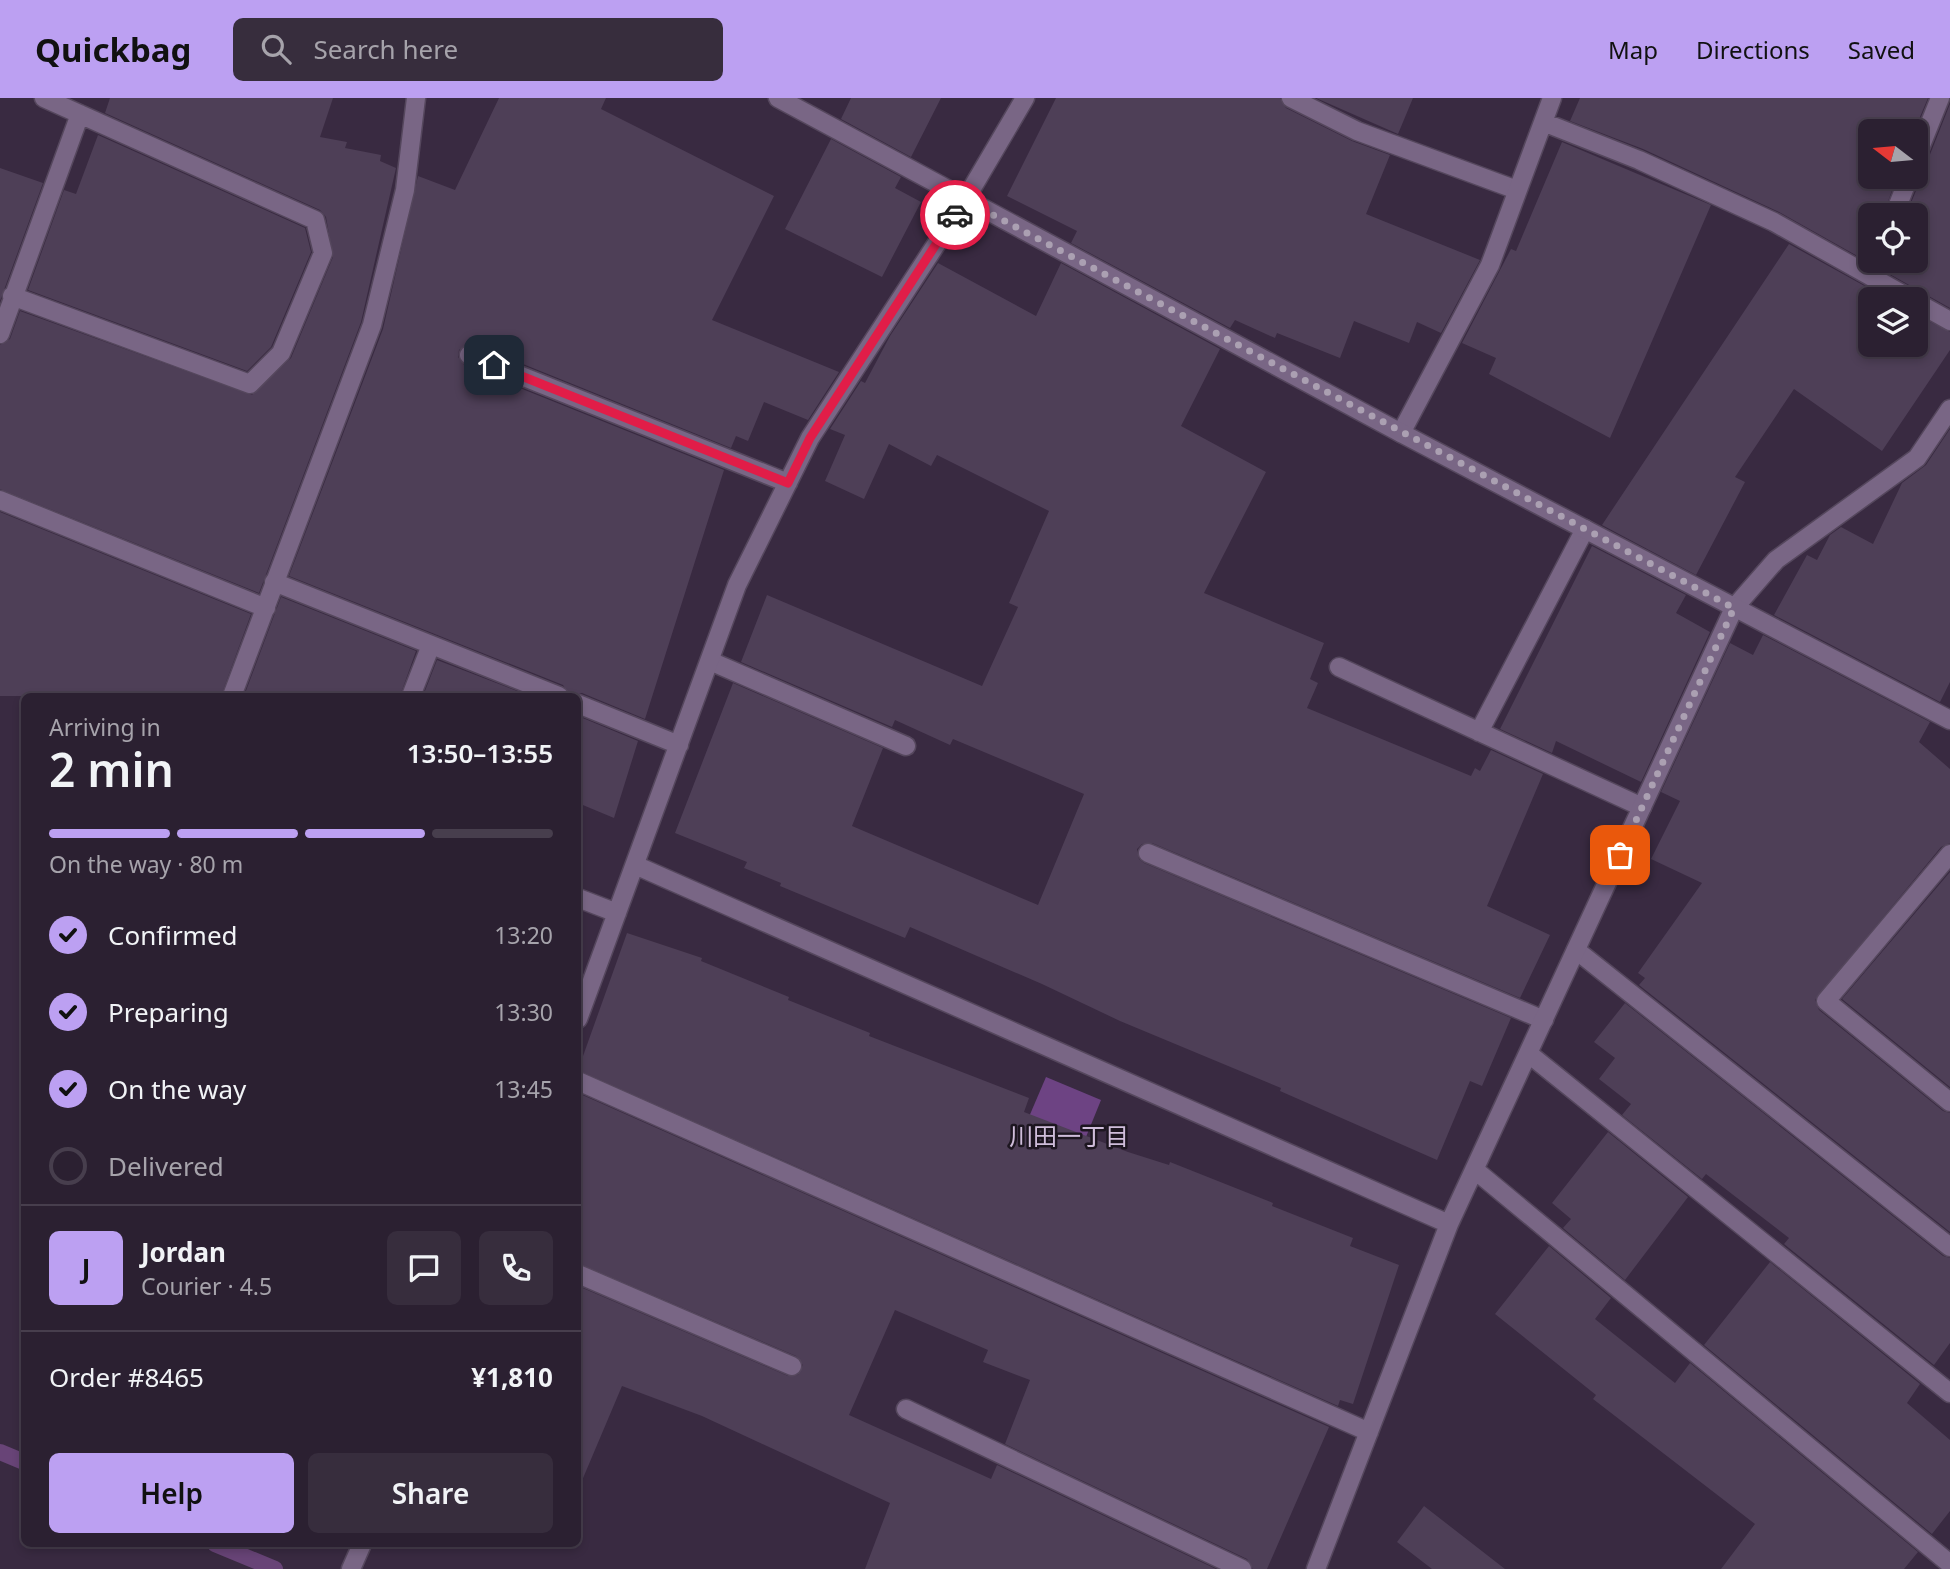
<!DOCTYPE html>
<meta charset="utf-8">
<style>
body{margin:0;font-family:"Noto Sans","Noto Sans JP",sans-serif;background:#372d3d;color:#f1f3f6;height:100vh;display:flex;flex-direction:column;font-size:26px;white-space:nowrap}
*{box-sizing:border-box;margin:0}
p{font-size:23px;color:#a6a3ab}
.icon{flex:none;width:38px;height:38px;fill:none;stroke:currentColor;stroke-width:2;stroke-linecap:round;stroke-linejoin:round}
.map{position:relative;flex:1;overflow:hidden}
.panel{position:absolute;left:21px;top:595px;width:560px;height:854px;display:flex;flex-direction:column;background:#2b2031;border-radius:10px;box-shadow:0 4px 10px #0003,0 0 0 2px #473e4d}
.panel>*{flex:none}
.needle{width:46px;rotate:286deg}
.tools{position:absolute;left:1858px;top:21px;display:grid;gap:14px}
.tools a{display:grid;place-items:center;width:70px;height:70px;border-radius:10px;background:#2b2031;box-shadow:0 4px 10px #0003,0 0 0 2px #473e4d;font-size:35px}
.pin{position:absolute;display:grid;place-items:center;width:60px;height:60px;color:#fff;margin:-30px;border-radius:14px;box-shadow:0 4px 10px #0006}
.courier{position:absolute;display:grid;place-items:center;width:70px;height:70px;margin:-35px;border:5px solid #e11d48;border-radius:50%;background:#fff;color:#222;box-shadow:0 2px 9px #0007}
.head em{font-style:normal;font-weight:600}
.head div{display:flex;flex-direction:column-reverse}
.head{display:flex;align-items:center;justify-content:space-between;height:119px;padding:0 28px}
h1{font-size:46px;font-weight:600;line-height:52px}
.bar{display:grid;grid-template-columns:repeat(4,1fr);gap:10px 7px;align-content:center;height:84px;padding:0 28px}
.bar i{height:9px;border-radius:5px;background:#473e4d}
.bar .on{background:#bca0f2}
.bar p{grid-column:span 4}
.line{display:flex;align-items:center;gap:18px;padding:0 28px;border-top:2px solid #473e4d}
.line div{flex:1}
.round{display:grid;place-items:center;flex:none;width:74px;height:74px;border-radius:10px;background:#372d3d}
ol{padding:0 28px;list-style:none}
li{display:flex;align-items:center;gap:21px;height:77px}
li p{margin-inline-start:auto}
li .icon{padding:7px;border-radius:50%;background:#bca0f2;color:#111;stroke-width:4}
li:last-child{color:#a6a3ab}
li i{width:38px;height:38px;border:4px solid #473e4d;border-radius:50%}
.action{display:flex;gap:14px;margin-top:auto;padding:14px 28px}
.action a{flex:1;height:80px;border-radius:10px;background:#bca0f2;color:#111;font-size:28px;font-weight:600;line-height:80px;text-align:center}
.action a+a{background:#372d3d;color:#f1f3f6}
header{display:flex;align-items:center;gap:42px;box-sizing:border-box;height:98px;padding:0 35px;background:#bca0f2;color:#111}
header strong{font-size:33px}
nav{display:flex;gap:38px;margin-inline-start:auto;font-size:24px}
.search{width:490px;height:63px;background:#372d3d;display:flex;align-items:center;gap:18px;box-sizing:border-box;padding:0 24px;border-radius:10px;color:#a6a3ab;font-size:26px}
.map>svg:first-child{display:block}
.green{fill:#6d4383}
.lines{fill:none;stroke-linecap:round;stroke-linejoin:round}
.stream{stroke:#684477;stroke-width:16}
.building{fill:#4e3f57}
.service-casing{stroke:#55475d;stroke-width:21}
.minor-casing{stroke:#55475d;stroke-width:21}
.tertiary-casing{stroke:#55475d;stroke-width:21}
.service{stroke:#796685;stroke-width:18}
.minor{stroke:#796685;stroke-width:18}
.tertiary{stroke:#796685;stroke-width:18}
.done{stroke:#aba0b2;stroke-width:7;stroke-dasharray:0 12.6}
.route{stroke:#e11d48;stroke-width:9}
.labels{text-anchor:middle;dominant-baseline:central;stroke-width:5;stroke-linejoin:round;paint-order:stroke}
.neighbourhood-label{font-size:24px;fill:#cfbdda;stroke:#1d1620}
</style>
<header>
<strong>Quickbag</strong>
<div class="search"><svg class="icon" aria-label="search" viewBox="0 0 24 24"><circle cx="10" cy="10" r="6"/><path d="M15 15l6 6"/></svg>Search here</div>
<nav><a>Map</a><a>Directions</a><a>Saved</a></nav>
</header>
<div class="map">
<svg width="1950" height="1471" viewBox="0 0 1950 1471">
<rect width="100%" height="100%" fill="#392a41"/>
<path class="green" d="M1046,979L1101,1002L1062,1098L1005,1075Z"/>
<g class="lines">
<path class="stream" d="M0,1354L24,1364
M215,1446L275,1471"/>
</g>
<path class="building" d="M110,0H333L320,39L347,44L345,50L381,57L380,63L396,70L361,224L259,495L0,391V247L10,241L20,213L252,297L291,260L333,159L326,119L320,112L105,15Z
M499,0H606L601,11L774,98L712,222L839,274L808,322L764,304L748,343L736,338L731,350L473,246H467L459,252L458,259L465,268L724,372L645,621L582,595L570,598L563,587L289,478L383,231L418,78L455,92Z
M851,0H941L911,59L841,21Z
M1056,0H1280L1286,10L1352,43L1390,57L1366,116L1480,162L1441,235L1417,224L1409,245L1354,223L1340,260L1277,235L1275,240L1235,222L1230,230L1071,145L1077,133L1007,98Z
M1316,0H1413L1398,36Z
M1580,0H1928L1914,33H1871V79H1897L1883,117H1871V163H1916V117H1906L1920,83L1917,71L1927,64L1950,6V210L1779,114L1643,51L1570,23Z
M98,37L305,130L311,154L271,249L247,273L28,192L64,92L76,96Z
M831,41L901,79L895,90L921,104L882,179L785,131Z
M1562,44L1711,107L1610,340L1489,276L1496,260L1462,245L1511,151L1516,153Z
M0,70L43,85L0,203Z
M1789,146L1888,201H1871V247H1916V217L1950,234V252L1882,353L1794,291L1735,379L1745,384L1696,477L1602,427Z
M938,165L1036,218L1061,165L1220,251L1181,328L1266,374L1204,495L1324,545L1310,581L1318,585L1307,610L1471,678L1475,670L1480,673L1491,652L1543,676L1487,808L1550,837L1520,900L1152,745L1142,746L1137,751L1139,761L1144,765L1511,920L1482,988L1470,983L1437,1062L1280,993L1281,990L1120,923L1042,886L910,829L905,840L780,788L781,785L744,770L747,764L675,735L733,585L883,650L852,728L1038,807L1084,696L953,641L950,647L895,622L892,629L741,564L767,497L982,588L1018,509L1009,505L1049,413L937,357L931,368L889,346L864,401L825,383L845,337L830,331L861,283L865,285L890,238Z
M1950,331V584L1940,604L1774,517L1807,457L1817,462L1830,437L1841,429L1873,446L1902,385L1926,367Z
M0,414L251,516L221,598H0Z
M1592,448L1686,497L1676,515L1710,534L1641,684L1556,643L1552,655L1500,631Z
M281,499L416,553L400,598H244Z
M1763,537L1930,624L1919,644L1950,671V745L1941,749L1815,902L1819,912L1943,1013L1950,1015V1134L1639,887L1645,880L1638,875L1702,785L1651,761L1680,703L1661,694L1730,545L1753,557Z
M437,562L530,598H423Z
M578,618L638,643L614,720L578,705Z
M1950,774V989L1842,901Z
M627,835L702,860L701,863L789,899L788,902L870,935L869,938L1029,1000L1024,1014L1128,1054L1169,1067L1170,1064L1273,1105L1272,1108L1353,1140L1350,1148L1399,1167L1353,1306L1340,1302L1338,1308L578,972Z
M1625,905L1943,1158L1950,1160V1245L1934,1267L1784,1146L1789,1140L1706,1076L1702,1081L1622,1017L1631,1006L1599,981L1615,960L1594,944Z
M578,995L1329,1329L1267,1471H1253L1247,1461L1005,1346L1030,1282L983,1264L988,1252L895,1212L849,1317L991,1381L997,1367L1216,1471H865L890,1405L702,1318L622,1288L578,1392V1188L788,1278L798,1277L803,1267L796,1258L578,1165Z
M1608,1034L1688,1099L1625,1182L1563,1130L1571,1121L1552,1105Z
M1549,1148L1611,1200L1595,1221L1675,1285L1690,1265L1918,1454L1904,1471H1721L1755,1426L1593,1301L1596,1297L1495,1216Z
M1770,1164L1920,1286L1907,1305L1950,1342V1413L1932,1436L1704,1247Z
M1424,1408L1505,1471H1432L1397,1444Z"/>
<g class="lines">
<g class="service-casing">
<path id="service" d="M1291,0L1357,33L1517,92
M710,563L906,648
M1339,569L1642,709
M1479,634L1585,431
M1148,755L1544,922
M1576,852L1950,1149
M578,1176L792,1268
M906,1311L1242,1471"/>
</g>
<g class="minor-casing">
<path id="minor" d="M1543,24L1639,62L1774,124L1911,201
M1916,60L1940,0
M1894,117L1909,79
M12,198L250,286L281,255L323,155L315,122L44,0
M1916,204L1950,223
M0,236L80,16
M469,257L788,385
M1401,335L1490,167L1552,0
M0,402L266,510
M274,484L559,598
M232,598L372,227L405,92L416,0
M411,598L431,547
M578,606L679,647
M1950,756L1826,903L1950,1004
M635,767L1449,1126
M578,800L617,815
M578,921L737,487L810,340L965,102L1025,0
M1529,956L1950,1295
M578,983L1369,1334
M1475,1072L1950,1466
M351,1471L362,1446
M1316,1471L1449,1126L1734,510L1776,462L1917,360L1950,311"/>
</g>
<g class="tertiary-casing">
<path id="tertiary" d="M778,0L1401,335L1950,622"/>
</g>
<use href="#service" class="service"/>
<use href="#minor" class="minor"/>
<use href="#tertiary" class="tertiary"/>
</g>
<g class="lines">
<path class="done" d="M955,117L965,102L1734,510L1620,757"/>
<path class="route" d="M494,267L788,385L810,340L955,117"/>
</g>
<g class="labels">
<g class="neighbourhood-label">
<text x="1069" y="1037">川田一丁目</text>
</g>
</g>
</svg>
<div class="tools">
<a><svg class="needle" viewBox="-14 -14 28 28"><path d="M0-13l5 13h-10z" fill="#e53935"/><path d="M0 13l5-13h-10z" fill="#a6a3ab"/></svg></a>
<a><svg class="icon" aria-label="locate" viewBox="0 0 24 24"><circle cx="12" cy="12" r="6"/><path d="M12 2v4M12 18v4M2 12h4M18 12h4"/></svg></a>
<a><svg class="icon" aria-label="layers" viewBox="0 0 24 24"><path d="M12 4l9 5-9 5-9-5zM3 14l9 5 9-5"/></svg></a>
</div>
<div class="pin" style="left:1620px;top:757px;background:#ea580c"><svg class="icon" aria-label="bag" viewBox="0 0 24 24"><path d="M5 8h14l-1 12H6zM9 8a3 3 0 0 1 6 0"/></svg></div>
<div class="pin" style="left:494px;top:267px;background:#1f2937"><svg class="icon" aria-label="home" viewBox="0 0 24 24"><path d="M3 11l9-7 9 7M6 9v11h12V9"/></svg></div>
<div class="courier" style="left:955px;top:117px"><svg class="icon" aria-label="car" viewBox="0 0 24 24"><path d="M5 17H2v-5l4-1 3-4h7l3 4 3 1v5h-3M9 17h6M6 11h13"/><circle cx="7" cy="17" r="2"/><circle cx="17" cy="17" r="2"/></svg></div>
<section class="panel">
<div class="head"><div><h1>2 min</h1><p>Arriving in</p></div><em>13:50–13:55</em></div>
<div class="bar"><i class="on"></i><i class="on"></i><i class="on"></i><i></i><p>On the way · 80 m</p></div>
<ol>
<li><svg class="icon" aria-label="check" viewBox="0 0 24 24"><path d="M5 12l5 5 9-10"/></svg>Confirmed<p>13:20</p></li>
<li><svg class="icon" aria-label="check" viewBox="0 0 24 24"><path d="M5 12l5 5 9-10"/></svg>Preparing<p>13:30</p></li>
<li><svg class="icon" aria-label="check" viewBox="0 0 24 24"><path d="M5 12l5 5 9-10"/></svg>On the way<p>13:45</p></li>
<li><i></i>Delivered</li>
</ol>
<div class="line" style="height:126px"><b class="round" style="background:#bca0f2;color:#111">J</b><div><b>Jordan</b><p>Courier · 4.5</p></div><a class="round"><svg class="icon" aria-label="chat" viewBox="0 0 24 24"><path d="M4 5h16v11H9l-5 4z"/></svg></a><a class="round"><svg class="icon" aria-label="phone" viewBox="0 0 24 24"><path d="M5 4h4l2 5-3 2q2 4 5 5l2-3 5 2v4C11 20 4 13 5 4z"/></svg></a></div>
<div class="line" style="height:91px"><div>Order #8465</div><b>¥1,810</b></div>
<div class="action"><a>Help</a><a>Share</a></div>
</section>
</div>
